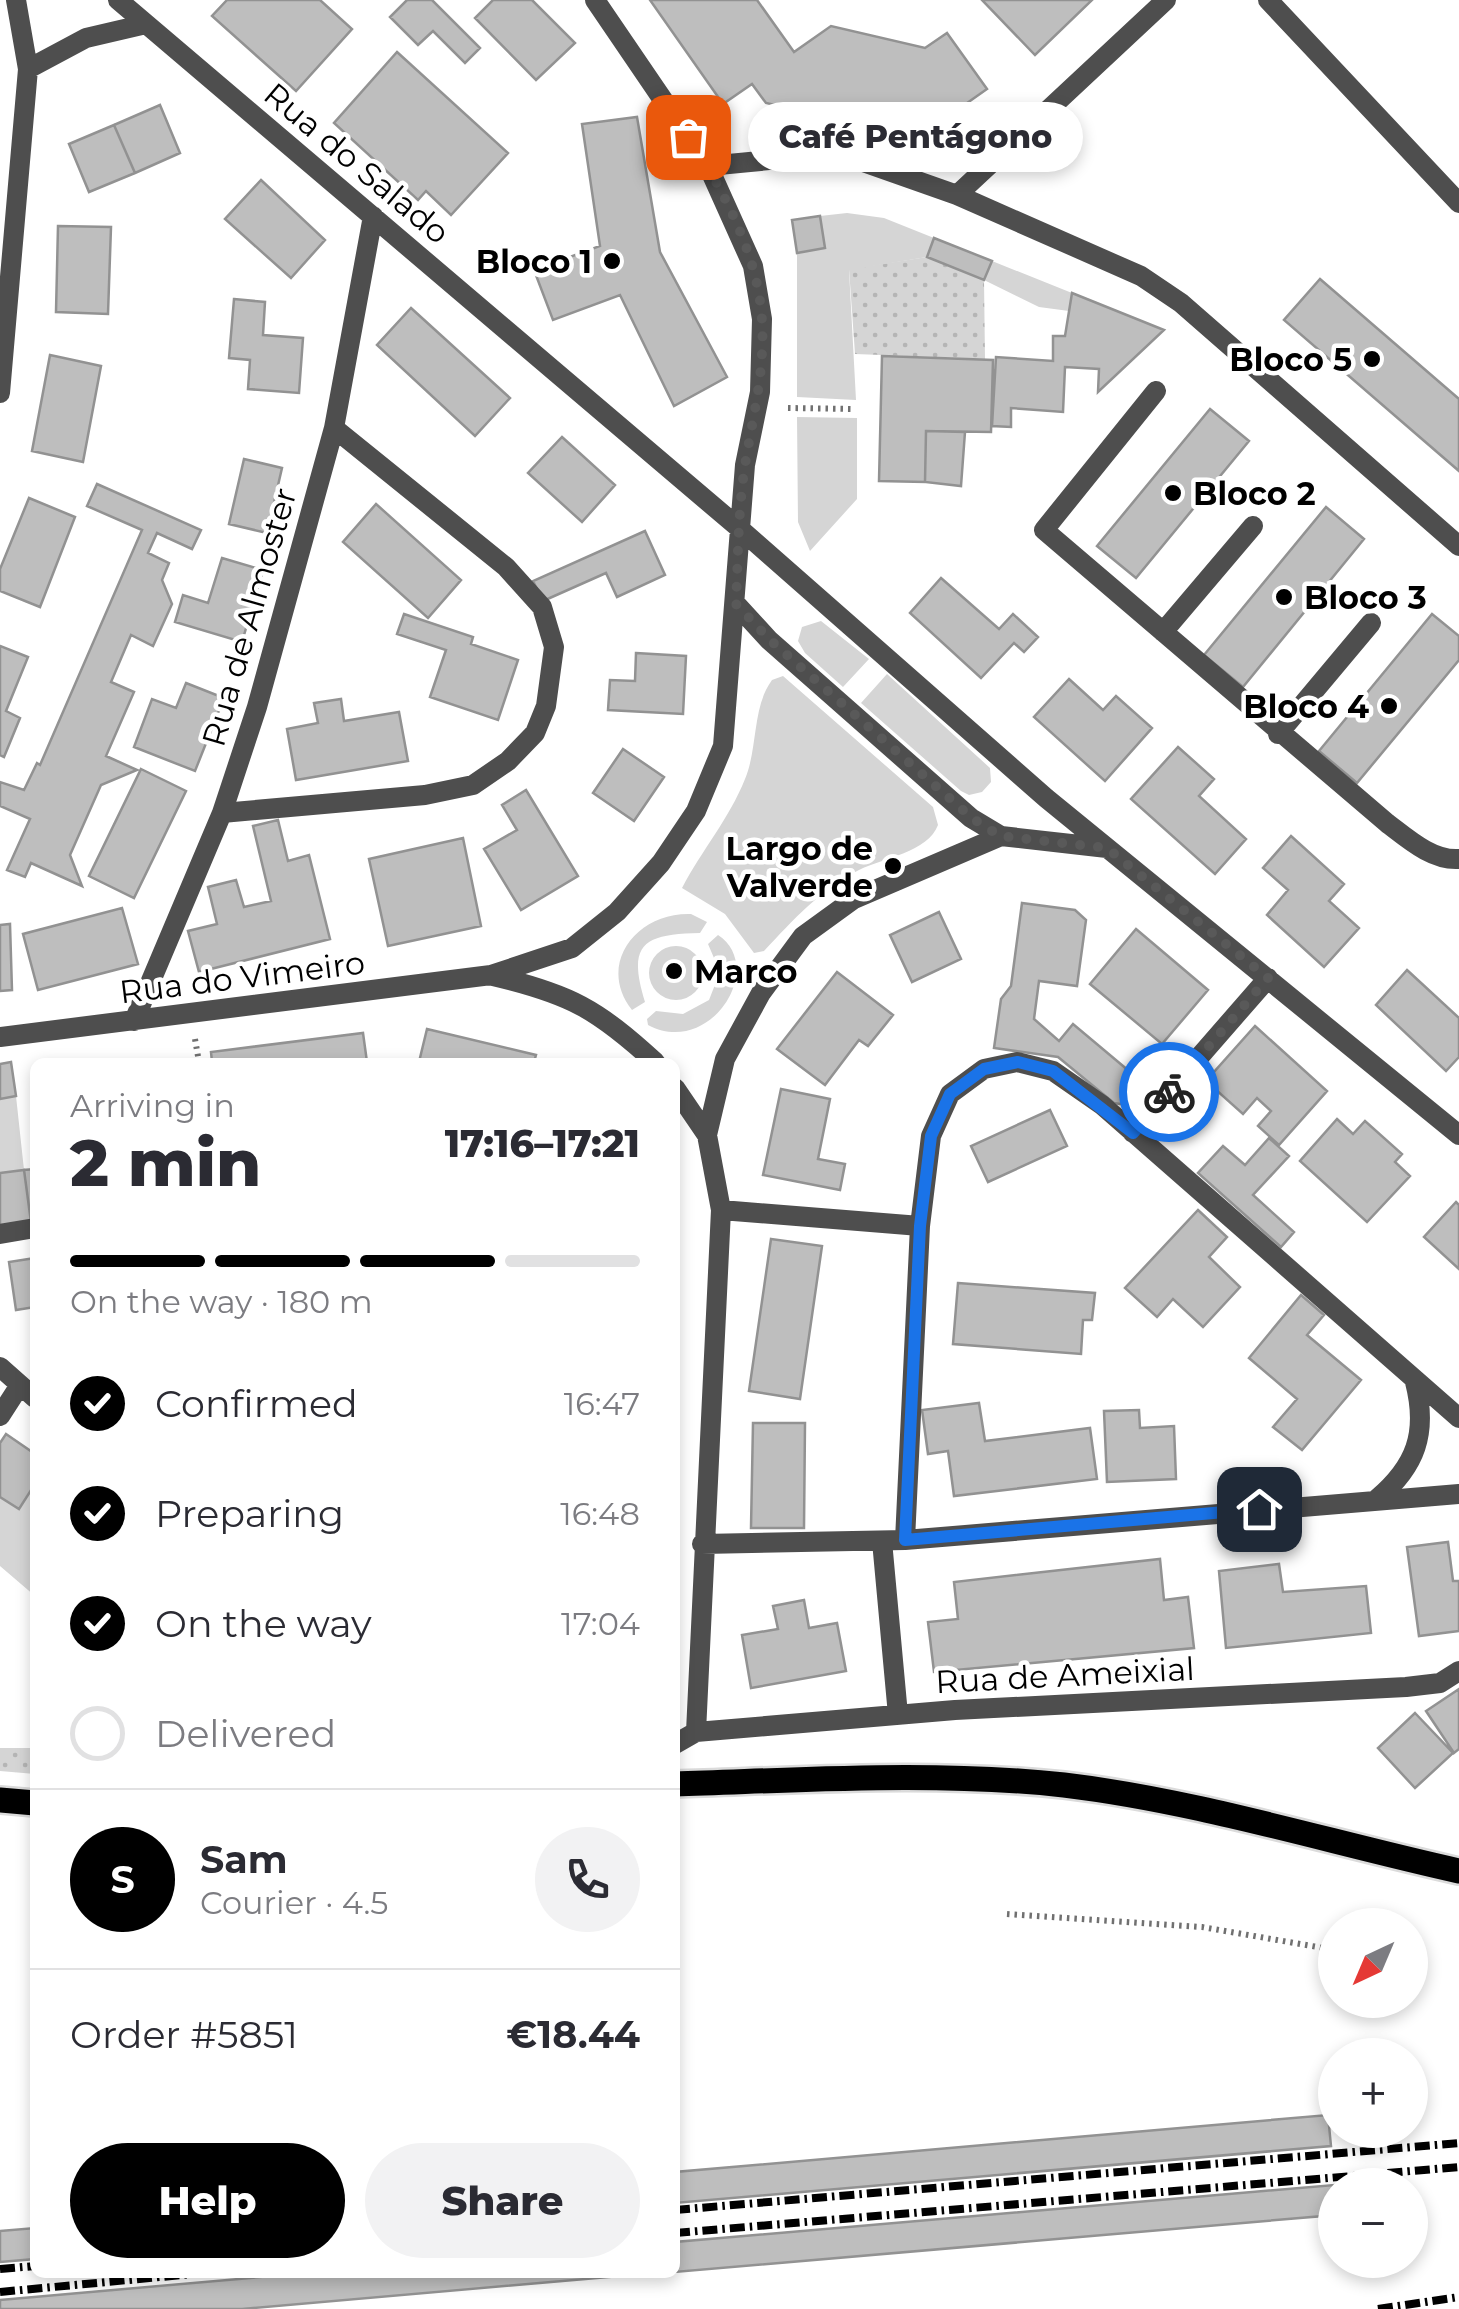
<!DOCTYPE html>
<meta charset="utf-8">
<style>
body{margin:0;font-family:Montserrat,sans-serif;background:#f2f2f3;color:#2b2b33;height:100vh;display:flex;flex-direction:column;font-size:38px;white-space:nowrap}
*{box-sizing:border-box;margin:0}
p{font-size:32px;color:#7c7c81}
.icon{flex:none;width:55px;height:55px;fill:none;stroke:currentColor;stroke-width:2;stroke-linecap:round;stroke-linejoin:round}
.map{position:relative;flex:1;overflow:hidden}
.details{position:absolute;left:30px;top:1058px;width:650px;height:1220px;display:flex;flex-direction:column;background:#fff;border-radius:15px;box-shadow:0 5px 15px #0003}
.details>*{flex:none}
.needle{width:65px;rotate:224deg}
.fabs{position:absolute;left:1318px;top:1908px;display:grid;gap:20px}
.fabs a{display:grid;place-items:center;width:110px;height:110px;border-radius:50%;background:#fff;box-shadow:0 5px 15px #0003;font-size:50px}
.pin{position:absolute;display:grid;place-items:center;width:85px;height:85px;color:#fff;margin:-42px;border-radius:20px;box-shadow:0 5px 15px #0006}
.courier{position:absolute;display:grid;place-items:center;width:100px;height:100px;margin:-50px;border:8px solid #1a73e8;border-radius:50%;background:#fff;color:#222;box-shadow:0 2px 12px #0007}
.bubble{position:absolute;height:70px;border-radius:35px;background:#fff;box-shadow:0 5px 15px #0003;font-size:32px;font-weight:800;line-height:70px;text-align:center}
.overview em{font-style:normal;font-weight:800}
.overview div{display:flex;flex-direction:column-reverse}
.overview{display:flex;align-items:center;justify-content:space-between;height:170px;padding:0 40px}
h1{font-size:65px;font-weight:800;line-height:75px}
.bar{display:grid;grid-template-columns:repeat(4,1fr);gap:15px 10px;align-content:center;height:120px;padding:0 40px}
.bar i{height:12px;border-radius:8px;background:#e1e1e2}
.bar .on{background:#000}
.bar p{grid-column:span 4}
.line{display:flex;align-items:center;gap:25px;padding:0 40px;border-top:2px solid #e1e1e2}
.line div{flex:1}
.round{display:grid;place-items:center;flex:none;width:105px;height:105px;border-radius:52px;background:#f2f2f3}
ol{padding:0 40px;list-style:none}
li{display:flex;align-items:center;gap:30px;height:110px}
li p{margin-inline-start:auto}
li .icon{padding:10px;border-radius:50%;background:#000;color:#fff;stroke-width:4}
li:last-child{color:#7c7c81}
li i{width:55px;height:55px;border:5px solid #e1e1e2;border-radius:50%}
.button{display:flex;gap:20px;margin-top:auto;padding:20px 40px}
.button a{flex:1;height:115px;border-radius:60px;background:#000;color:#fff;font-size:40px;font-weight:800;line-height:115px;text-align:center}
.button a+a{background:#f2f2f3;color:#2b2b33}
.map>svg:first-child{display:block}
.grass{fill:url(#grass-dots)}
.garden{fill:#d5d5d5}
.building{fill:#bebebe;stroke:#929292;stroke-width:2.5}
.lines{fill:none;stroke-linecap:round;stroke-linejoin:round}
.primary-casing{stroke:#dbdbdb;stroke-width:30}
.path{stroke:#707070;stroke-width:6;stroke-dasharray:2.5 5;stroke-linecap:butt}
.minor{stroke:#4e4e4e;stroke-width:20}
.primary{stroke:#000;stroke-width:25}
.rail{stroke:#000;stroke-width:8;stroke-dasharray:15 5 2.5 5;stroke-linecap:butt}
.done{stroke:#595959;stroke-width:10;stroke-dasharray:0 18}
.route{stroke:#1a73e8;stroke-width:12}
.poi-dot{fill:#000;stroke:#fff;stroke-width:4}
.labels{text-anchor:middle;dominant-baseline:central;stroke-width:9;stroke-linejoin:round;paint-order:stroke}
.street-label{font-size:32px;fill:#000;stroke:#fff}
.poi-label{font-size:32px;font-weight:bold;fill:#000;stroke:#fff;text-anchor:end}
</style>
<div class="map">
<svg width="1459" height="2309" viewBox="0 0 1459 2309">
<defs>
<pattern id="grass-dots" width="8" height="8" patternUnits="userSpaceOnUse" patternTransform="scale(2.5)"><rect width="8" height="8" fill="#d5d5d5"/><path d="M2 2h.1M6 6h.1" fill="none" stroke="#b5b5b5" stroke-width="1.8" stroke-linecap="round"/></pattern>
</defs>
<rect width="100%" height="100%" fill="#fff"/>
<path class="grass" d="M927,257L984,280L985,359L855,354L849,269Z
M0,1748H35V1774L0,1771Z"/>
<path class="garden" d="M847,213L884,218L934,238L927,257L849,270L856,400L797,397V253L824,248L820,216Z
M992,261L1072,293L1069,311L1039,307L984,280Z
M797,417L857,418V499L810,551L798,522Z
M821,621L869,659L843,687L805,653L798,641L802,627Z
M887,674L990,768L991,782L982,792L969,795L961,791L861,703Z
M783,676L933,807L938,825C928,852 883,858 859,870C820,890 794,919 764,951L754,953L725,914L682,888C702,850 729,819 745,779C758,748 752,707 772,680Z
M691,914L707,922L700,933C643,934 627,944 645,1002L632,1010C596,964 637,912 691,914Z
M718,935C767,967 710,1058 648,1025L647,1019L656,1011L683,1014L709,1000L720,972L708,944Z
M649 973a27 27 0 1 1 54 0a27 27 0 1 1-54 0Z
M16,1096L24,1170L0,1173V1099Z
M35,1484V1596L0,1566V1497L19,1509Z"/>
<path class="building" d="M227,0H320L352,29L296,91L212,16Z
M407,0H432L480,48L465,63L433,31L418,45L390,17Z
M493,0H532L575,43L536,80L475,18Z
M650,0H757L794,52L831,26L925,48L947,33L987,89L960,108L951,146L766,103L752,84L723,104Z
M982,0H1092L1035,55Z
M397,52L508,153L451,215L426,191L418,200L334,123Z
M160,105L180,153L135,173L114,125Z
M637,117L660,252L727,377L674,406L620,295L553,320L534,270L600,246L582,124Z
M114,125L135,173L89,192L69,144Z
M261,180L325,240L291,278L225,219Z
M820,216L825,248L797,253L792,220Z
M58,226L111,227L108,314L56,312Z
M934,238L992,261L984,280L927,257Z
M1320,279L1459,399V471L1284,320Z
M1072,293L1164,330L1098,392L1099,369L1065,367L1063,412L1011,408V427L992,426L996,357L1053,361V336H1065Z
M234,299L265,302L263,335L303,338L299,393L248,389L250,360L229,358Z
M411,308L510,398L475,436L377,345Z
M50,355L101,366L83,462L32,451Z
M882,356L993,360L991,432L926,431L925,482L879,481Z
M1210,409L1249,441L1136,578L1097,546Z
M926,431L965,432L961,486L925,482Z
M562,437L615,485L582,522L528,473Z
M244,459L282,468L267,533L229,524Z
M97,484L201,530L192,549L157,533L148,553L169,563L162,580L172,604L153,646L131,635L111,682L134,692L106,756L137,770L101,785L70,855L82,886L31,863L25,877L7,870L30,819L0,806V782L24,790L37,763L40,765L142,530L87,506Z
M29,498L75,517L40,607L0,591V569Z
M376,504L461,580L428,618L343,542Z
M1326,507L1364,539L1243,687L1204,655Z
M645,531L665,575L617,597L606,573L543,601L533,581Z
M222,558L263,570L242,642L175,622L183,595L208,603Z
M941,578L999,629L1013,614L1038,637L1024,652L1014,643L981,678L910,613Z
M404,614L473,637L471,644L518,660L498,720L430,697L446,650L397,634Z
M1432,614L1459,636V660L1357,783L1319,751Z
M0,646L28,657L6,711L20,718L4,757L0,755Z
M636,653L686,656L683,714L608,710L610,680L635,681Z
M1069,679L1103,710L1116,696L1152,728L1105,781L1034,717Z
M186,683L224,698L195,771L134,747L152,699L176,708Z
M341,699L344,721L399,712L408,761L296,780L287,729L318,723L314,703Z
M1178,747L1214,779L1199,796L1246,839L1215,874L1131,799Z
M623,749L664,777L634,821L593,793Z
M141,769L186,791L134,898L89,876Z
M526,790L578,876L521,910L484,849L517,830L502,805Z
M278,820L288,861L309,855L330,939L199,972L188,931L217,924L208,887L236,880L244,907L271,901L253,826Z
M1291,836L1344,884L1329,901L1359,928L1324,967L1267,915L1288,890L1263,868Z
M463,838L481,926L388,946L369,859Z
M1022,903L1075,910L1086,920L1077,986L1039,981L1034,1019L1059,1041L1073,1024L1148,1087L1132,1106L1114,1103L1058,1057L994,1048L1001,999L1011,986Z
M122,908L138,964L38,990L23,934Z
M939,912L961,959L912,982L890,935Z
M10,924L12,990L0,991V925Z
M1136,929L1208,990L1162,1044L1090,984Z
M1407,970L1459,1018V1057L1446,1071L1376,1005Z
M837,972L893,1015L868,1046L859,1040L825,1085L777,1049Z
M1255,1026L1327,1091L1279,1145L1258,1126L1271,1111L1257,1098L1243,1114L1206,1081Z
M427,1029L536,1055L534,1062H419Z
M363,1033L367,1062H212L211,1052Z
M11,1062L16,1096L0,1099V1064Z
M781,1089L830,1099L818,1159L845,1164L840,1190L763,1175Z
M1050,1110L1067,1146L988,1182L971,1146Z
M1337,1119L1353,1134L1365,1121L1402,1154L1395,1162L1410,1176L1367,1222L1300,1161Z
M1269,1138L1289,1156L1253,1195L1294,1232L1281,1247L1198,1173L1223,1146L1245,1165Z
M35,1169V1221L31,1222L24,1170Z
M24,1170L31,1222L0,1226V1173Z
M1456,1202L1459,1205V1269L1424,1237Z
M1198,1210L1227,1237L1209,1257L1240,1287L1203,1327L1173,1299L1157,1317L1125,1288Z
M771,1239L822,1246L800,1399L749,1391Z
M35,1258V1307L16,1310L9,1262Z
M958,1283L1095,1293L1092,1320H1083L1081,1354L953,1344Z
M1301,1295L1324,1315L1307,1335L1361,1380L1302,1450L1273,1427L1297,1399L1249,1358Z
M979,1403L985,1441L1090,1428L1097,1479L954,1496L948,1451L928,1454L922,1410Z
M1139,1410L1140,1428L1174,1426L1176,1479L1107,1482L1104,1411Z
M753,1423H805L804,1528H751Z
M6,1434L35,1454V1484L19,1509L0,1497V1443Z
M1448,1542L1453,1581H1459V1631L1419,1636L1407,1547Z
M1160,1559L1164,1600L1188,1597L1194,1648L934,1672L928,1622L958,1619L954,1582Z
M1279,1564L1283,1592L1366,1586L1371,1633L1226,1648L1219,1571Z
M804,1600L809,1628L837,1623L846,1671L751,1688L742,1635L778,1629L773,1606Z
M1459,1689V1749L1454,1753L1426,1711Z
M1415,1713L1453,1753L1415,1788L1378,1748Z
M1328,2115L1331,2146L675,2203V2172Z
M1334,2185L1335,2215L675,2272V2242Z
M35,2228V2259L0,2262V2231Z
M317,2272H666L242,2309H0V2300Z"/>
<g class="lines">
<g class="primary-casing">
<path id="primary" d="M675,1784C805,1780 934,1771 1064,1785C1198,1801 1328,1842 1459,1871
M0,1800L35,1803"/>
</g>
<path class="path" d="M788,408L855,409
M195,1039L199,1062
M1007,1914L1202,1927L1335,1950"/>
<path class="minor" d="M118,0L739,528L1046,798L1459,1135
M1268,0L1459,203
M28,69L86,38L146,24
M708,166L801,157L852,158L957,195L1141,276L1181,303L1459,546
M957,195L1166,0
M1156,391L1044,530L1387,823C1407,838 1432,861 1459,859
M0,393L28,69L16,0
M736,604L769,640L971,818L1001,836
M1163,632L1253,526
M1278,734L1371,623
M222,813L425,795L473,785L508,761L535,733L546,706L554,647L542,607L506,567L334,428
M493,976C570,994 597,1009 655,1062
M134,1021L222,813L257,707L334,428L373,216
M0,1037L491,975L572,948L617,912L661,863L696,811L723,746L745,465L760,392L762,319L753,266L708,166L595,0
M675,1088L707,1135
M1133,1133L1268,978
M721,1210L920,1226
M0,1234L35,1228
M0,1367L35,1398
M0,1416L20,1385
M1377,1499C1416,1466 1428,1433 1415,1382
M905,1540L920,1226L931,1136L950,1094L984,1069L1017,1062L1053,1071L1102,1105L1459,1418
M882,1541L898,1715
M702,1544L905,1540L1459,1494
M696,1732L721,1210L707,1135L725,1059L761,993L803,936L854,899L1001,836L1107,848
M675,1744L696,1732L955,1710L1406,1687L1440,1683L1459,1671"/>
<use href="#primary" class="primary"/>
<path class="rail" d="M675,2210L1459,2143
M675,2233L1459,2167
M0,2269L35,2266
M0,2292L214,2272
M1378,2309L1459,2297"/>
</g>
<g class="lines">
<path class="done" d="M688,137C723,188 759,257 762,321C765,371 753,416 745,465C738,511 738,558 736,604L770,640L972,818L1000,836L1107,848L1268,978L1169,1092"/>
<path class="route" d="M1169,1092L1133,1133L1053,1071L1018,1062L984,1069L950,1094L931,1136L920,1226L905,1540L1259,1509"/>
</g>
<g class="poi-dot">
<circle cx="612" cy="261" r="10"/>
<circle cx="1372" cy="359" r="10"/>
<circle cx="1173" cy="493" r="10"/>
<circle cx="1284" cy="597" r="10"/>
<circle cx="1389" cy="706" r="10"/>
<circle cx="893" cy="866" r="10"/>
<circle cx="674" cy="971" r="10"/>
</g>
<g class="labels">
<g class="street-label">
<text transform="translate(357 163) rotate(40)">Rua do Salado</text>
<text transform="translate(249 617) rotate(-74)">Rua de Almoster</text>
<text transform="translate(242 977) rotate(-7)">Rua do Vimeiro</text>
<text transform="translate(1065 1675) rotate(-3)">Rua de Ameixial</text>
</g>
<g class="poi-label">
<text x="592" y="261">Bloco 1</text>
<text x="1352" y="359">Bloco 5</text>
<text x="1193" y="493" text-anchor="start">Bloco 2</text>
<text x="1304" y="597" text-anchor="start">Bloco 3</text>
<text x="1369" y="706">Bloco 4</text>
<text x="873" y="848">Largo de<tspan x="873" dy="37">Valverde</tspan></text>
<text x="694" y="971" text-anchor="start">Marco</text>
</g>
</g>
</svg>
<div class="fabs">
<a><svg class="needle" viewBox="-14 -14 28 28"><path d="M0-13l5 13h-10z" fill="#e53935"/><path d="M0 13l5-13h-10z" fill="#7c7c81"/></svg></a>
<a>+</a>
<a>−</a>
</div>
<div class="pin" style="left:688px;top:137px;background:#ea580c"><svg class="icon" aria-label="bag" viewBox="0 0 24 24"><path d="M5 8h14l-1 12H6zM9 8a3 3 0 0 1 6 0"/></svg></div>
<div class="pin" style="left:1259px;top:1509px;background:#1f2937"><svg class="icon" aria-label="home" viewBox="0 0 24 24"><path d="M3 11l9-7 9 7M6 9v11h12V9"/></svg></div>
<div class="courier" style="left:1169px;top:1092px"><svg class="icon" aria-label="bike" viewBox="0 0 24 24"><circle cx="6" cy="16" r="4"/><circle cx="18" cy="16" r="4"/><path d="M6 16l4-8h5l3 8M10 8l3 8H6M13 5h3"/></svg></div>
<div class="bubble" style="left:748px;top:102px;width:335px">Café Pentágono</div>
<section class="details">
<div class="overview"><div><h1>2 min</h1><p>Arriving in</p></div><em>17:16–17:21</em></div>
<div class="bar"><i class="on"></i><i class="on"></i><i class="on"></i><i></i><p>On the way · 180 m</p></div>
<ol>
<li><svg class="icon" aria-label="check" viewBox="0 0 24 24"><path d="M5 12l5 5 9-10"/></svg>Confirmed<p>16:47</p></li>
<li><svg class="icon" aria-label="check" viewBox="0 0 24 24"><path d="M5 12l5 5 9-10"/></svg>Preparing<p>16:48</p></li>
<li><svg class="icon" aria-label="check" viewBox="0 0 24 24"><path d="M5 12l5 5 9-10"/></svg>On the way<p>17:04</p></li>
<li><i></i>Delivered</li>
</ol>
<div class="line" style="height:180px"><b class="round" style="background:#000;color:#fff">S</b><div><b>Sam</b><p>Courier · 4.5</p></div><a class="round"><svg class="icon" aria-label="phone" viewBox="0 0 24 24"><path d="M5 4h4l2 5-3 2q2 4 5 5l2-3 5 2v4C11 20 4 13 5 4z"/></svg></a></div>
<div class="line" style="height:130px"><div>Order #5851</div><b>€18.44</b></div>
<div class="button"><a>Help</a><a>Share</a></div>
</section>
</div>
